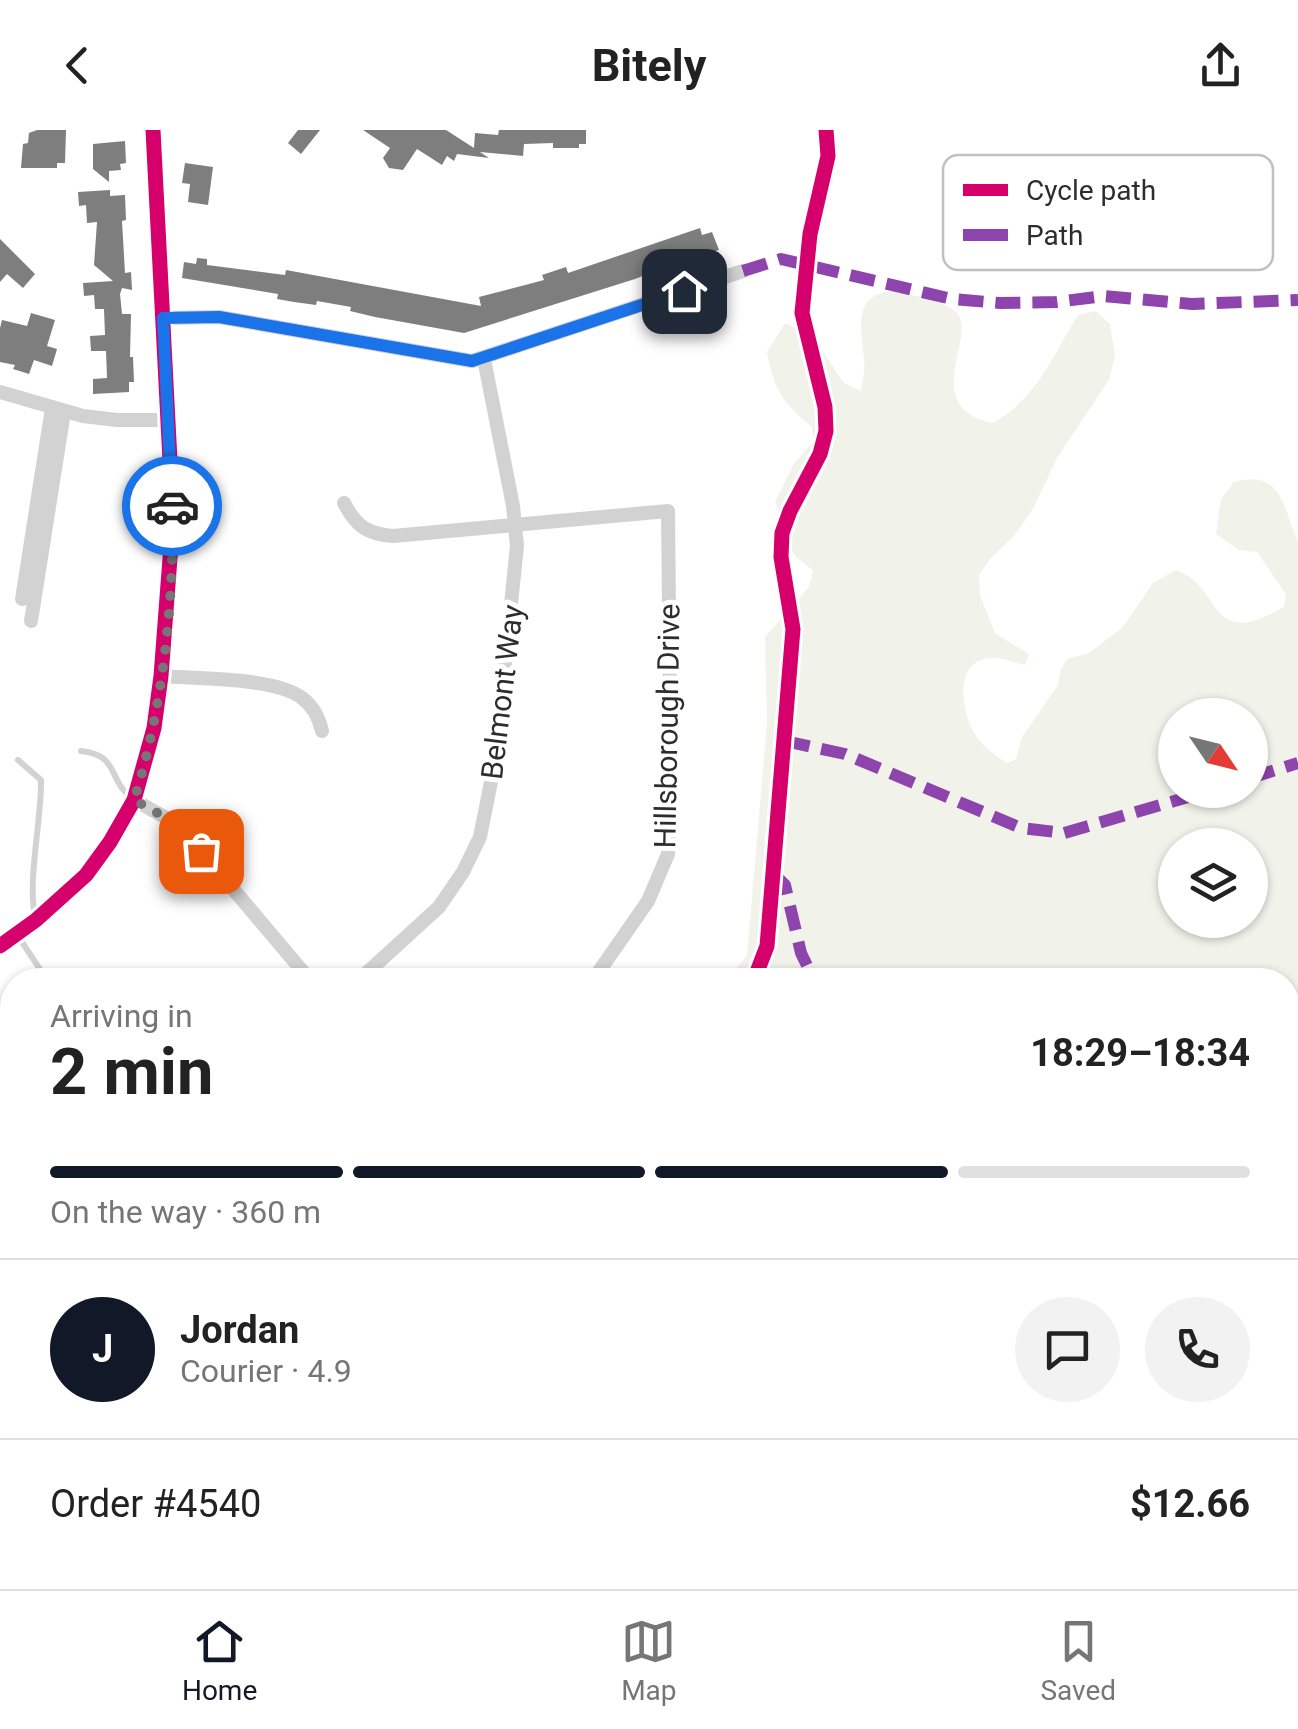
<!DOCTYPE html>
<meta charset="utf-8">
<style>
body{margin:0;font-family:Roboto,sans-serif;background:#f2f2f2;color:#222;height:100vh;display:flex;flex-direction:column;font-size:38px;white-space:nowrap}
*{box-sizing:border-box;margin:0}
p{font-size:32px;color:#767676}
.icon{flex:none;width:55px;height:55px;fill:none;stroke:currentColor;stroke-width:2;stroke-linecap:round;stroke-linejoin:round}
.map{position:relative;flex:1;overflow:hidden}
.panel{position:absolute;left:0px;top:838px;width:1300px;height:622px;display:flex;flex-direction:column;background:#fff;border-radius:40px 40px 0 0;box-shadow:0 2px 8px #0004}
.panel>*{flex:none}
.needle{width:65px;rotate:125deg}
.tools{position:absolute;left:1158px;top:568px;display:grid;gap:20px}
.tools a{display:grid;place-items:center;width:110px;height:110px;border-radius:50%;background:#fff;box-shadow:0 2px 8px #0004;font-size:50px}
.pin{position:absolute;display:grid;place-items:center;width:85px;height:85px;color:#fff;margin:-42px;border-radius:20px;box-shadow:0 5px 15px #0006}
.courier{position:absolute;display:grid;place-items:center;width:100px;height:100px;margin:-50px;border:8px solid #1a73e8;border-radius:50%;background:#fff;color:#222;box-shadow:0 2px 12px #0007}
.overview em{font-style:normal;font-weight:700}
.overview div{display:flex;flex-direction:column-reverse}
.overview{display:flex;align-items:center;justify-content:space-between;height:170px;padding:0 50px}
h1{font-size:65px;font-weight:700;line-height:75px}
.bar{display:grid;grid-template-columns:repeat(4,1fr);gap:15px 10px;align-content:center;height:120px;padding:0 50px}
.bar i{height:12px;border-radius:8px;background:#e0e0e0}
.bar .selected{background:#111827}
.bar p{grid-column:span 4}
.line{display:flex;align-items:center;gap:25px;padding:0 50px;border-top:2px solid #e0e0e0}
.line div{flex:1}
.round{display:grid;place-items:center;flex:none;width:105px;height:105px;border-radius:52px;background:#f2f2f2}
header{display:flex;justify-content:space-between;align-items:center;height:130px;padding:0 50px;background:#fff;font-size:45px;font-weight:700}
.menu{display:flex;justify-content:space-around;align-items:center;height:140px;border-top:2px solid #e0e0e0;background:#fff;font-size:28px;color:#767676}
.menu a{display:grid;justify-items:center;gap:5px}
.menu .selected{color:#111827}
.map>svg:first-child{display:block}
.green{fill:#f1f3eb;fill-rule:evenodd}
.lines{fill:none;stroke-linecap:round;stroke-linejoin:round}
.stream{stroke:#d8e9f0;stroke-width:4}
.building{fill:#7e7e7e}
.path{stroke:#d2d2d2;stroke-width:2.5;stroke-dasharray:5 5;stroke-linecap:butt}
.lane{stroke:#d2d2d2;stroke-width:6}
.street{stroke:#d2d2d2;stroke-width:14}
.quiet{stroke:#8e44ad;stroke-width:12;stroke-dasharray:25 12;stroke-linecap:butt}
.cycleway-casing{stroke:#fff;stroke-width:21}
.cycleway{stroke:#d6006c;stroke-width:15}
.done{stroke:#767676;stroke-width:10;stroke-dasharray:0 18}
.route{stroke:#1a73e8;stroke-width:12}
.labels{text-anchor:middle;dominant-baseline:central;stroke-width:10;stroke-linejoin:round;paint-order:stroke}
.street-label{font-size:30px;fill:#2d2d2d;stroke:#fff}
.key{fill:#fff;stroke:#c0c0c0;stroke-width:2.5}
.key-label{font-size:28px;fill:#2d2d2d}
</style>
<header><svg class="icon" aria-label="back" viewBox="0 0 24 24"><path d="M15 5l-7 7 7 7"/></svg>Bitely<svg class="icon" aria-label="share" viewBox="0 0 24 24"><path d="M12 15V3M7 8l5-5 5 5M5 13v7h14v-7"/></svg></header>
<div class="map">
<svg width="1298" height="1459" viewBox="0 0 1298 1459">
<rect width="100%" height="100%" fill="#fff"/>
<path class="green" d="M891,161C907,164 947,171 957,183C978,206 918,276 992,293C1036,271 1054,223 1078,185L1096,181L1110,194L1115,226L1109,250L1057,328L1033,379L1014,406L990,429L979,445L980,465L995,503L1029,524L1025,535C1015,533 1004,528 993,528C952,528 961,584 976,606C984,617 996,626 1007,633L1016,629L1022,607L1058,555L1061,539L1067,529L1089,523L1123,497L1153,453L1176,440C1224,457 1206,522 1284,477L1286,464L1257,422L1239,420L1216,404L1221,369L1234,352C1283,338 1283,379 1298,411V1459H923L944,1451L940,1448L919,1450L902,1459H284L295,1448H1288V850H727L747,825L767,594L765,507L809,457L813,441L794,425L775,372L793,335L813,312L812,297C782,273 774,259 767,222L785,193L811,204L844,253L861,261C863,250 865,239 864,228C861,200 852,166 891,161ZM1175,585H1250V660H1175ZM1175,715H1250V790H1175Z
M12,1244V1448H277L264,1459H0V1254Z"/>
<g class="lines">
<path class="stream" d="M581,1448L598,1459
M228,1459L245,1448"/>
</g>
<path class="building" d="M37,0H66L65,33H57V38H21L23,14L28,13L29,3Z
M298,0H320L301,24L288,13Z
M363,0H446L474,18L475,3L498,5L499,0H586V14H579V18H553V13L524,14L523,26L480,22L489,28L457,24L454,31L447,26L442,35L417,19L403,40L389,38L383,28L390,18Z
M125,11L126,33L120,34L121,40L109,41V52L93,39V14Z
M185,33L213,37L208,75L188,72L190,54L182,53Z
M110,60V66L125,65L126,90L122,91L125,143L131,142L132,160L122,158L120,164L122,184H131L130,227H133L134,252H129V262L93,264V249L107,248L106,221H91L90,206L105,205L104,179H95L94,165L84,166L83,153L113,151L94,135L97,92L87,93L86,75L79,76L78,62Z
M700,98L702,105L712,102L719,120L704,125L703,122L635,149L464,203L375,187L350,181L351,177L317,171L316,175L294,172L277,169L278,164L182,148L184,132L196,134L197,128L207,129V135L285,145L286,140L481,176L479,167L544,150L542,145L566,137L568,143Z
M0,109L35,144L23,158L7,144L0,152Z
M31,183L55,190L47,216L57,219L52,236L34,230L29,244L13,239L15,235L0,232V198L2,190L27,196Z"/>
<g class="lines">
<path class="path" d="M0,1423L12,1414"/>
<path class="lane" d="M81,621C120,625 107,650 133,669
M18,630L41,650C42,688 26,757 36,789
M18,806L47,850
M0,948L12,966"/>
<path class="street" d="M163,188L219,187L472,231L743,141
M0,262L83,286L117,290H167
M344,373C356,396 367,404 393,406L668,381L671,669L668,724L648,771L593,850
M22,469L52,278
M31,491L64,282
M161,546C196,549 275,547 302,568C313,576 319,588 322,601
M134,670L179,695L310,850
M0,816L36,790L86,745L110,712L134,670L154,598L161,546L173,389L153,0
M359,850L439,777L463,742L480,707L494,637L517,416L513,376L484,229"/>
<path class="quiet" d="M743,141L781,129L952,169L1000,173L1056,172L1104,166L1192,174L1298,170
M785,611L845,624L1021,698L1064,703L1212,660
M1250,648L1298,633
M774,744L785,755L801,823L814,850
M0,1279L12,1269
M1288,1344L1298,1334"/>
<g class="cycleway-casing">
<path id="cycleway" d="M0,816L36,790L86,745L110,712L134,670L154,598L161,546L173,389L153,0
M754,850L767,816L793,499L781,427L782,403L790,381L820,324L826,301L825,277L802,183L810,104L828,26L826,0"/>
</g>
<use href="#cycleway" class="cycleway"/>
</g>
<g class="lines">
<path class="done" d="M172,376C175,468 162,583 134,670L179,695L201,721"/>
<path class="route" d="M172,376L163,188L219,187L472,231L684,161"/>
</g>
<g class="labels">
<g class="street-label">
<text transform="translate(502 562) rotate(-83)">Belmont Way</text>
<text transform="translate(667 596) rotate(-89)">Hillsborough Drive</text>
</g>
</g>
<rect x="943" y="25" width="330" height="115" rx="15" class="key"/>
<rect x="963" y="54" width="45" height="12" fill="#d6006c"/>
<rect x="963" y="99" width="45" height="12" fill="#8e44ad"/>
<g class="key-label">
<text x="1026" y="70">Cycle path</text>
<text x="1026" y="115">Path</text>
</g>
</svg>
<div class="tools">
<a><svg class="needle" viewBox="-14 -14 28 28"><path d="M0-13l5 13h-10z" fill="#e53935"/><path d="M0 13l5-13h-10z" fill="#767676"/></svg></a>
<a><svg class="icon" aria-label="layers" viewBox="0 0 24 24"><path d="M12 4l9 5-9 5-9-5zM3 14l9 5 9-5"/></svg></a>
</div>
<div class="pin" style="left:201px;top:721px;background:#ea580c"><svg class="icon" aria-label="bag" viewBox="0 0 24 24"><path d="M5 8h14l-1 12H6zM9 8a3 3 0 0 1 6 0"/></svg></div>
<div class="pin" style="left:684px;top:161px;background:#1f2937"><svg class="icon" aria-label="home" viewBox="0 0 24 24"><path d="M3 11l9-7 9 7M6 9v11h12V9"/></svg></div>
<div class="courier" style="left:172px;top:376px"><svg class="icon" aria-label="car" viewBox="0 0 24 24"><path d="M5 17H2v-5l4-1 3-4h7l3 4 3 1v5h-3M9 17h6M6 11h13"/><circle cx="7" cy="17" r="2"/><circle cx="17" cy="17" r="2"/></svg></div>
<section class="panel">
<div class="overview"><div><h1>2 min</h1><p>Arriving in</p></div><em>18:29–18:34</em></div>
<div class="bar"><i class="selected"></i><i class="selected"></i><i class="selected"></i><i></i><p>On the way · 360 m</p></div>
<div class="line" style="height:180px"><b class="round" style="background:#111827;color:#fff">J</b><div><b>Jordan</b><p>Courier · 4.9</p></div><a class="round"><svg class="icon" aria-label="chat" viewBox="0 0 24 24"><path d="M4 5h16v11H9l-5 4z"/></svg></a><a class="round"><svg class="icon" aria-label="phone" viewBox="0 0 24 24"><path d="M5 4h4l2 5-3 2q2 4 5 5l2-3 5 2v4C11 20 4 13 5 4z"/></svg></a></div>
<div class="line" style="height:130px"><div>Order #4540</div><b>$12.66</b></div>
</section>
</div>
<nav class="menu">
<a class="selected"><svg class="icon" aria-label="home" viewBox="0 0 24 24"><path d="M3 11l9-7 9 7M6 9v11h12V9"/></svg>Home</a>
<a><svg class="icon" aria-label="map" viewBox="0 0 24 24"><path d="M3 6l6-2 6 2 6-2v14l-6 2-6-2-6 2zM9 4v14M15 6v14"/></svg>Map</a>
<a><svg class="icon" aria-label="saved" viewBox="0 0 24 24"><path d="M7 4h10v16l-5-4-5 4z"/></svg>Saved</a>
</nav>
